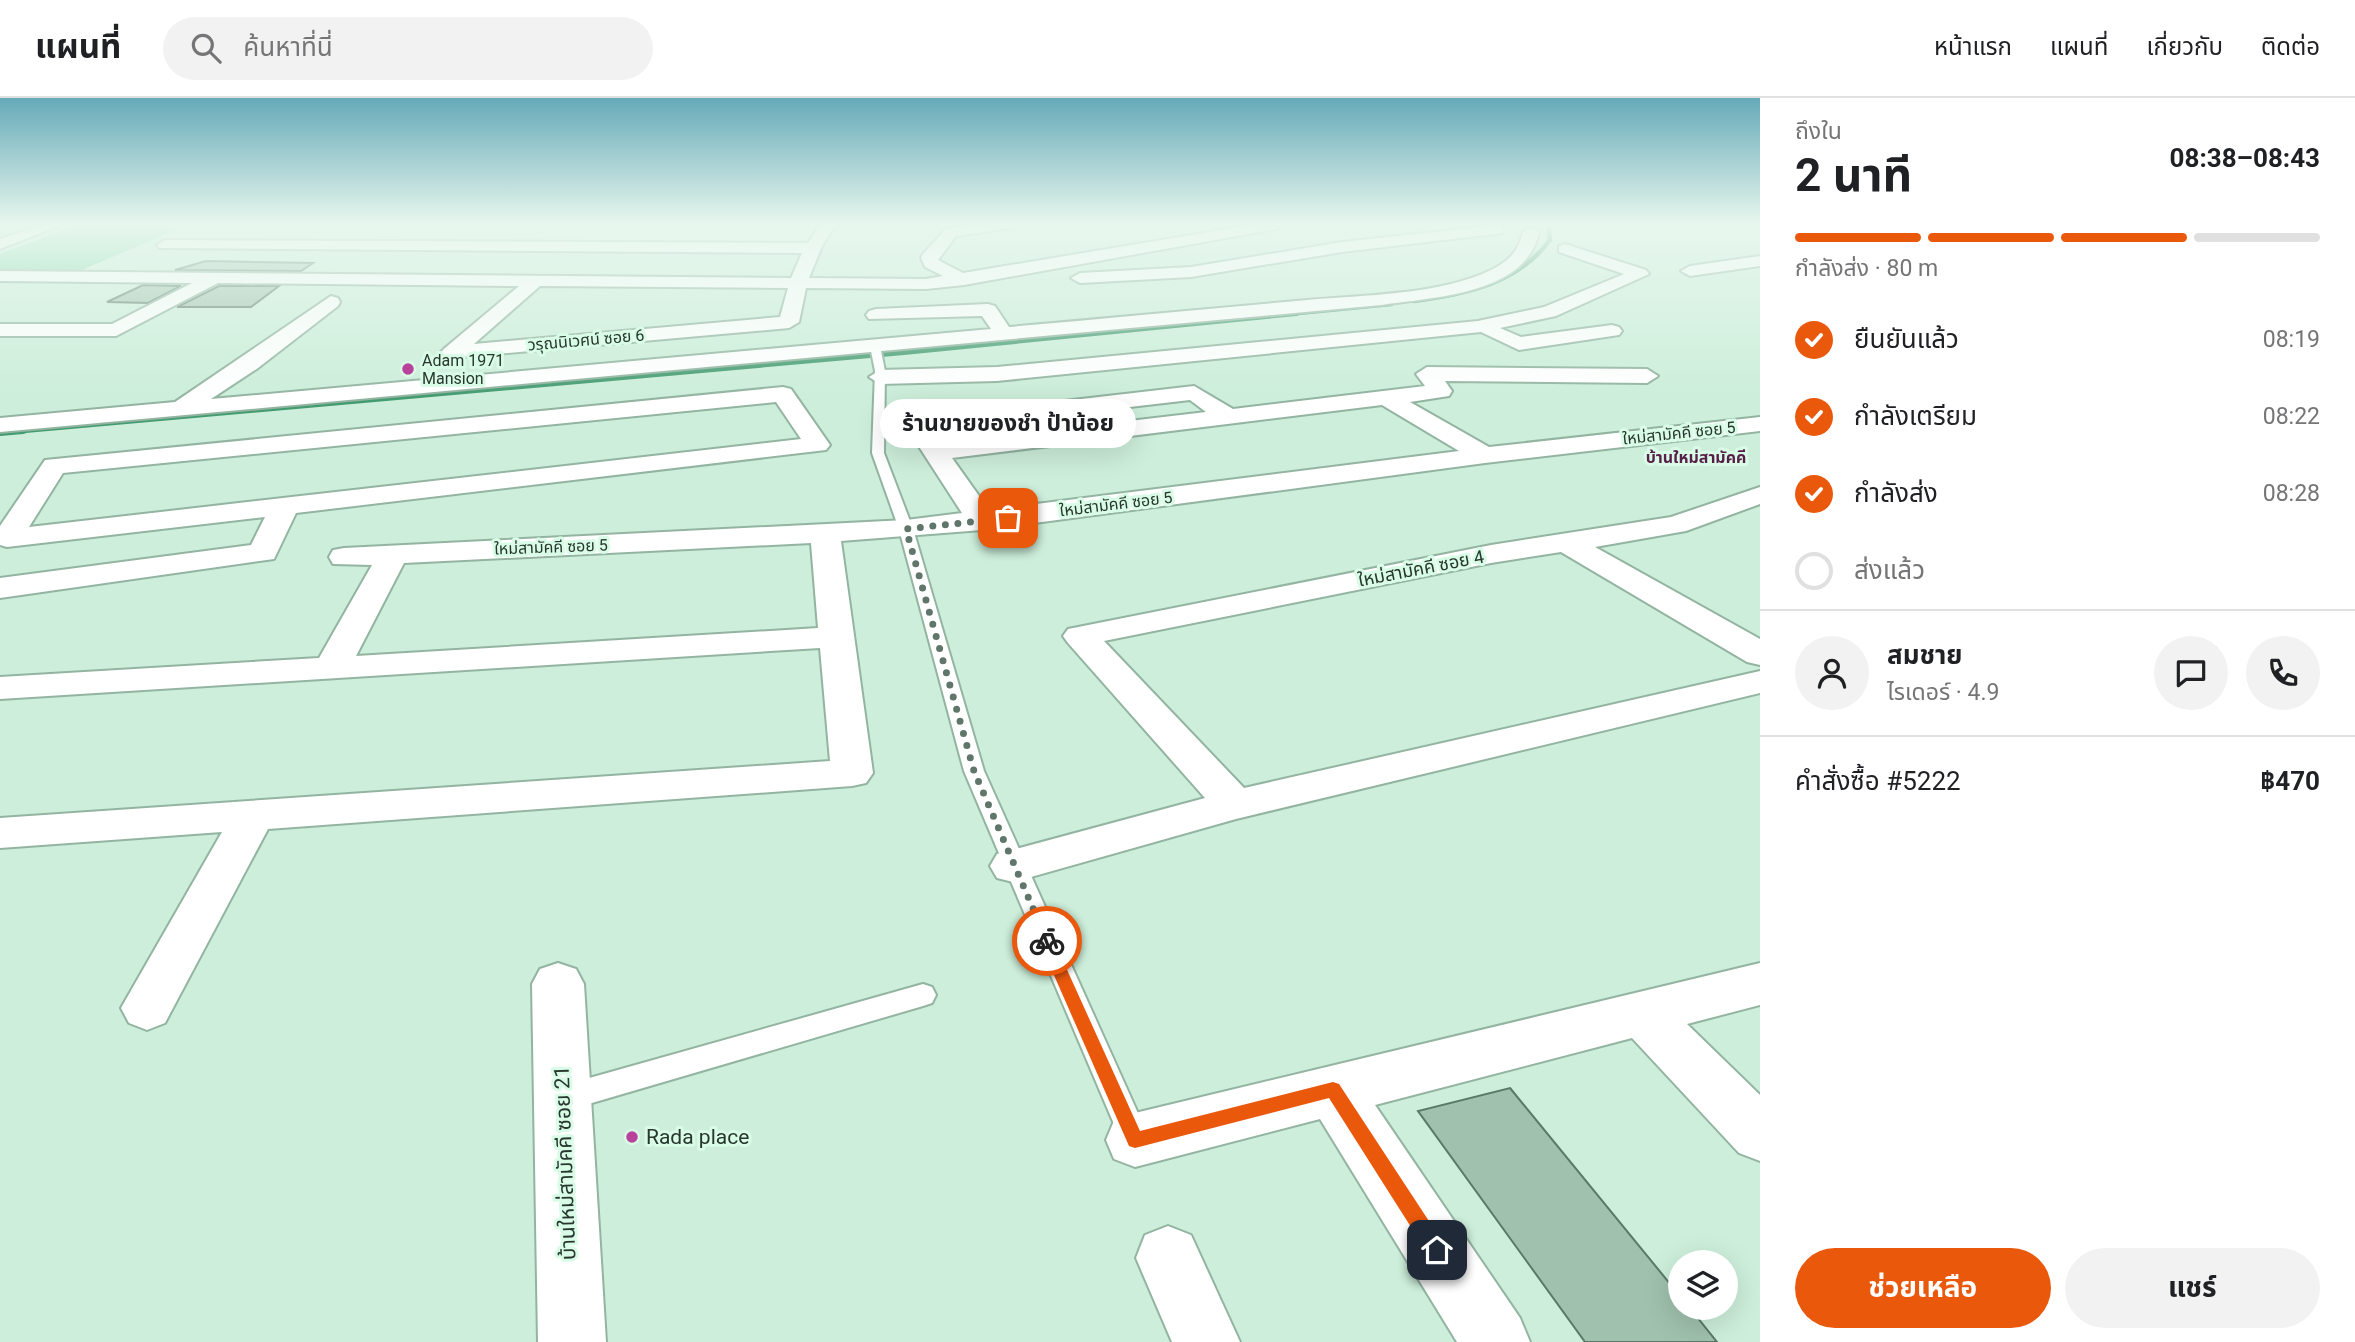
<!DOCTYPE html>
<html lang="th">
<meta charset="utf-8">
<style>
body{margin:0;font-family:Roboto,"Noto Sans Thai",sans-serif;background:#f2f2f2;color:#202124;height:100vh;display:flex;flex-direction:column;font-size:26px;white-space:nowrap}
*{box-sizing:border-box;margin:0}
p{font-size:23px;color:#757577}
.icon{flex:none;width:38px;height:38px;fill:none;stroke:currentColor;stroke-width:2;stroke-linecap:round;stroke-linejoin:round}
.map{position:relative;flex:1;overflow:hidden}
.side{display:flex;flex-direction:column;background:#fff;width:595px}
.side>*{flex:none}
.tools{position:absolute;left:1668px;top:1152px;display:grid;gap:14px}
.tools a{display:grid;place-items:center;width:70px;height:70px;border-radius:50%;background:#fff;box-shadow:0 7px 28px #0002;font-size:35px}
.pin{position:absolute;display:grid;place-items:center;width:60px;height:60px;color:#fff;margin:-30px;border-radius:14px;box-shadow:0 4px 10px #0006}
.courier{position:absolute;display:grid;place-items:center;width:70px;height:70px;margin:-35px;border:5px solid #ea580c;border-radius:50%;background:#fff;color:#222;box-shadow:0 2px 9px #0007}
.bubble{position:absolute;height:49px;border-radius:24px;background:#fff;box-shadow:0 7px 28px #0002;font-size:23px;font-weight:700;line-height:49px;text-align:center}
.overview em{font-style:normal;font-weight:700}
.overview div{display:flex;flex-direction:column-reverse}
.overview{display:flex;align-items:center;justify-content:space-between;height:119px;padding:0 35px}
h1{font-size:46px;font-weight:700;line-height:52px}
.bar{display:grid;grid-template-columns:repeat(4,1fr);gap:10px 7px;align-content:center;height:84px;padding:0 35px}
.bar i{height:9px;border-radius:5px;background:#e0e0e0}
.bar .current{background:#ea580c}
.bar p{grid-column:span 4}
.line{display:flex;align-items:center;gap:18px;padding:0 35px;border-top:2px solid #e0e0e0}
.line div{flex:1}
.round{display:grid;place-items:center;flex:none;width:74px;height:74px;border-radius:37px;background:#f2f2f2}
ol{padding:0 35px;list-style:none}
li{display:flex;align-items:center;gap:21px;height:77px}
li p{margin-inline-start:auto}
li .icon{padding:7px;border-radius:50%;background:#ea580c;color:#fff;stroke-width:4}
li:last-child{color:#757577}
li i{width:38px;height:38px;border:4px solid #e0e0e0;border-radius:50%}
.cta{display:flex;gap:14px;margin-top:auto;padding:14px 35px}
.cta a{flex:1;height:80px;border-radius:42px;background:#ea580c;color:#fff;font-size:28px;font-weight:700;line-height:80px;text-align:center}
.cta a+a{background:#f2f2f2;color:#202124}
header{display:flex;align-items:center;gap:42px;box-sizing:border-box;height:98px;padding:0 35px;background:#fff;border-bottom:2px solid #e0e0e0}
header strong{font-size:33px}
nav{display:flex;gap:38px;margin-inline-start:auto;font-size:24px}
.search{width:490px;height:63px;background:#f2f2f2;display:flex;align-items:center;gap:18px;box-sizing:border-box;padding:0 24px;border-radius:38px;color:#757577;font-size:26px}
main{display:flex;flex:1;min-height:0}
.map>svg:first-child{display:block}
.green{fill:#82d7a9}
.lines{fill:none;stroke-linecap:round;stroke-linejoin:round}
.stream-far2{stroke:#439b70;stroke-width:4.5}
.stream-far1{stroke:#439b70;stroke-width:6}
.stream{stroke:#439b70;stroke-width:8}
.building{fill:#9fc1ad;stroke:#5b7968;stroke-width:2}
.lane-casing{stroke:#93b4a1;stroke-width:4}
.street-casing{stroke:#93b4a1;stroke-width:4}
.lane{fill:#fff;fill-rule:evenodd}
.street{fill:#fff;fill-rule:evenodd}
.route{fill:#ea580c}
.done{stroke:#61766a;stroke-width:7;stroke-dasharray:0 12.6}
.poi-dot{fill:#b9439a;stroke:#d9fce7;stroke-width:2.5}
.labels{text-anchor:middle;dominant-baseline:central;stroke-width:6;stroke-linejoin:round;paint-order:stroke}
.far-street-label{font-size:16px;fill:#28362e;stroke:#d9fce7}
.far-poi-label{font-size:16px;fill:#28362e;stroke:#d9fce7;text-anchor:start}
.far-neighbourhood-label{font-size:16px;font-weight:bold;fill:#571e48;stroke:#d9fce7}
.street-label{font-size:18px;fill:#28362e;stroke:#d9fce7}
.near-poi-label{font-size:21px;fill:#28362e;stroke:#d9fce7;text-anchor:start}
.near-street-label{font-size:21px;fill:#28362e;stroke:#d9fce7}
</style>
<header>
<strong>แผนที่</strong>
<div class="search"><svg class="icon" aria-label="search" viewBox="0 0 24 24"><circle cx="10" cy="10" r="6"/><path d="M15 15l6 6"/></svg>ค้นหาที่นี่</div>
<nav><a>หน้าแรก</a><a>แผนที่</a><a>เกี่ยวกับ</a><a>ติดต่อ</a></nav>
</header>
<main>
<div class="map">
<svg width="1760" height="1244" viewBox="0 0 1760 1244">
<rect width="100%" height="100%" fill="#cceeda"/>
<path class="green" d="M75,128L183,129L77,174L0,173V156Z"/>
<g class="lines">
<path class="stream-far2" d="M1414,203C1467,195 1516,187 1550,142L1548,126
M1278,217L1391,206"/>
<path class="stream-far1" d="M3,334L904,254L1296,215"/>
<path class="stream" d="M0,334L23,332"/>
</g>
<path class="building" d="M206,163L313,165L301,173L175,172Z
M143,187L181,188L148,205L107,204Z
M219,188H279L251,209H177Z
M1510,990L1680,1198V1209H1689L1717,1244H1585L1418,1013Z"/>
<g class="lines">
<g class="lane-casing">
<path id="lane" d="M875,245L880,248L885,273L884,355L913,431L984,673L1150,1042L1145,1052L1135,1056L1125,1052L964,673L899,431L872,355L875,273L870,248Z
M923,886L932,889L936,897L932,905L923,908L568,1012L558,1008L554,999L558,990L568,986Z"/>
</g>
<g class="street-casing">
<path id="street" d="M44,126H64L0,151V141Z
M821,126H836L822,148L809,180L926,181L943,178L925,169L921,160L923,156L946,131L979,126H1018L1011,130L956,138L938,162L963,175L1257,126H1289L1282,130L964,187L926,191L806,190L799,224L789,230L452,260L445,258L441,254L445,250L519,188L218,185L116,238H0V226H112L192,185L0,183V173L791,180L802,155L159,150L157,147L165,142L808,145ZM540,188L788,190L780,219L474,246Z
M1498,127L1503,129V135L1342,154L1191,179L1080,185L1071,180L1080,175L1191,169L1342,144Z
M1531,129L1539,134C1526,197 1433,199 1381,207L0,334V320L175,304L331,198L338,200L340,204L338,208L258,270L211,301L991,231L982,218L869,221L866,217L869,213L876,211L988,206L995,208L1009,229C1109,220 1208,211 1307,202C1363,197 1440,197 1491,172C1509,163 1518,154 1523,134Z
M1565,146L1646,172L1649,176L1556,218L1500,230L1521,239L1612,227L1619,229L1622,233L1619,237L1519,252L1481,234L997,283L880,286L869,279L880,272L997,269L1478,223L1544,209L1624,176L1559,154V148Z
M1760,158V168L1690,178L1681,173L1690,168Z
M1427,269L1647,271L1658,278L1647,285L1445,283L1452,293L1449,298L1410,304L1489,349L1760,319V333L1485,365L982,432L841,443L873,675L866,685L852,688L268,731L165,925L147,932L129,925L121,910L222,734L0,750V720L830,663L820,550L0,601V579L319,560L372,467L333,466L329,459L333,452L344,450L906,422L962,415L905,327L908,322L917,320L1194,288L1233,311L1425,288L1416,276ZM1190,302L1206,314L942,345L933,332ZM1382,307L1459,353L989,412L952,360ZM811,445L818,530L356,558L404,465Z
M783,289L791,291L830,347L826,352L296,415L274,461L0,500V480L251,447L265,419L7,449L0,447V428L45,362ZM776,304L801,341L29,429L63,375Z
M1760,389V406L1686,433L1595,449L1760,541V567L1747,564L1561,454L1491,465L1104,543L1244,690L1760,573V595L1236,721L1013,784L997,780L990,768L997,756L1205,700L1068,545L1063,538L1068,531L1491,447L1671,419Z
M558,865L576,871L584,886L606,1244H538L532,886L540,871Z
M1760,865V907L1687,926L1760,997V1063L1739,1055L1632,940L1375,1007L1520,1220L1530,1244H1457L1320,1021L1135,1069L1114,1061L1106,1042L1114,1023L1135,1015Z
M1168,1128L1191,1137L1240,1244H1172L1136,1160L1145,1137Z"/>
</g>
<use href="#lane" class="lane"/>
<use href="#street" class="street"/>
</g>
<linearGradient id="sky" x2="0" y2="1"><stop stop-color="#66aab8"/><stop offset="0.42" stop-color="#e8f7ee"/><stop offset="1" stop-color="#e8f7ee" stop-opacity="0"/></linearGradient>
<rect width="1760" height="300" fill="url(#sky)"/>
<path class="route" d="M1047,838L1054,843L1140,1033L1333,984L1339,986L1444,1146L1446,1152L1444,1159L1437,1162L1430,1159L1329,1000L1135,1050L1129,1048L1039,843Z"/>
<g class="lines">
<path class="done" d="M1008,420L906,431L974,673L1047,843"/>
</g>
<g class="poi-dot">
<circle cx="408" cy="271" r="7"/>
<circle cx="632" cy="1039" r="7"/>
</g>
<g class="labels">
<g class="far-street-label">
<text transform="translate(586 242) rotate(-5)">วรุณนิเวศน์ ซอย 6</text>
<text transform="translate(1679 335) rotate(-6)">ใหม่สามัคคี ซอย 5</text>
<text transform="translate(1116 406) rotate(-7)">ใหม่สามัคคี ซอย 5</text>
<text transform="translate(551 449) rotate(-2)">ใหม่สามัคคี ซอย 5</text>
</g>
<g class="far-poi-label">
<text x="422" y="262">Adam 1971<tspan x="422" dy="18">Mansion</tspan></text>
</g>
<g class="far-neighbourhood-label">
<text x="1696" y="359">บ้านใหม่สามัคคี</text>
</g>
<g class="street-label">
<text transform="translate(1421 470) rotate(-11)">ใหม่สามัคคี ซอย 4</text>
</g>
<g class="near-poi-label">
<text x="646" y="1039">Rada place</text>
</g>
<g class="near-street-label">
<text transform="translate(565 1065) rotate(-92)">บ้านใหม่สามัคคี ซอย 21</text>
</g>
</g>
</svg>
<div class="tools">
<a><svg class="icon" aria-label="layers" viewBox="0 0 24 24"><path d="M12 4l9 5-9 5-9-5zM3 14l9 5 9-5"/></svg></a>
</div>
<div class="pin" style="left:1008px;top:420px;background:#ea580c"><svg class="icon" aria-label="bag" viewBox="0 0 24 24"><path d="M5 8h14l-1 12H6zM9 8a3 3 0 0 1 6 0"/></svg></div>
<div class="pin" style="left:1437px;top:1152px;background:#1f2937"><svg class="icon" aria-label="home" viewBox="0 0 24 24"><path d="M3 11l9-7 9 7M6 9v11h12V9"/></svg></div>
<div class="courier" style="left:1047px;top:843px"><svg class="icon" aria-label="bike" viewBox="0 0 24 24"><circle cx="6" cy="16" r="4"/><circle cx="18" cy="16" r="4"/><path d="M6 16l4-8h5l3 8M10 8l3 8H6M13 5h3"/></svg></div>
<div class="bubble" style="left:880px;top:301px;width:256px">ร้านขายของชำ ป้าน้อย</div>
</div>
<section class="side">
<div class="overview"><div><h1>2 นาที</h1><p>ถึงใน</p></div><em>08:38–08:43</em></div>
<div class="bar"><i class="current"></i><i class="current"></i><i class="current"></i><i></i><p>กำลังส่ง · 80 m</p></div>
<ol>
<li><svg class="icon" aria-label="check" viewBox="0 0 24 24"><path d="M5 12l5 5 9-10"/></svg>ยืนยันแล้ว<p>08:19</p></li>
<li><svg class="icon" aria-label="check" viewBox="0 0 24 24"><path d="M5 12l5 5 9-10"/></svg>กำลังเตรียม<p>08:22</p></li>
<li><svg class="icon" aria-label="check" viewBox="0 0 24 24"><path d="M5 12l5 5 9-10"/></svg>กำลังส่ง<p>08:28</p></li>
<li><i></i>ส่งแล้ว</li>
</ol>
<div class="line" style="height:126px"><a class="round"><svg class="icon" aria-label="person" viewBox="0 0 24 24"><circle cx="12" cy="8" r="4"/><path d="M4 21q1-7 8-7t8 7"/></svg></a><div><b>สมชาย</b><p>ไรเดอร์ · 4.9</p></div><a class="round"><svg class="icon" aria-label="chat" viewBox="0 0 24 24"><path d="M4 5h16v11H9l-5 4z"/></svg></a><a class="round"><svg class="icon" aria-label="phone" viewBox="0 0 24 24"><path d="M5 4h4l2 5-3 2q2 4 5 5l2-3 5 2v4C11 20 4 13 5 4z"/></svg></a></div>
<div class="line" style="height:91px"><div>คำสั่งซื้อ #5222</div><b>฿470</b></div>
<div class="cta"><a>ช่วยเหลือ</a><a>แชร์</a></div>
</section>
</main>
